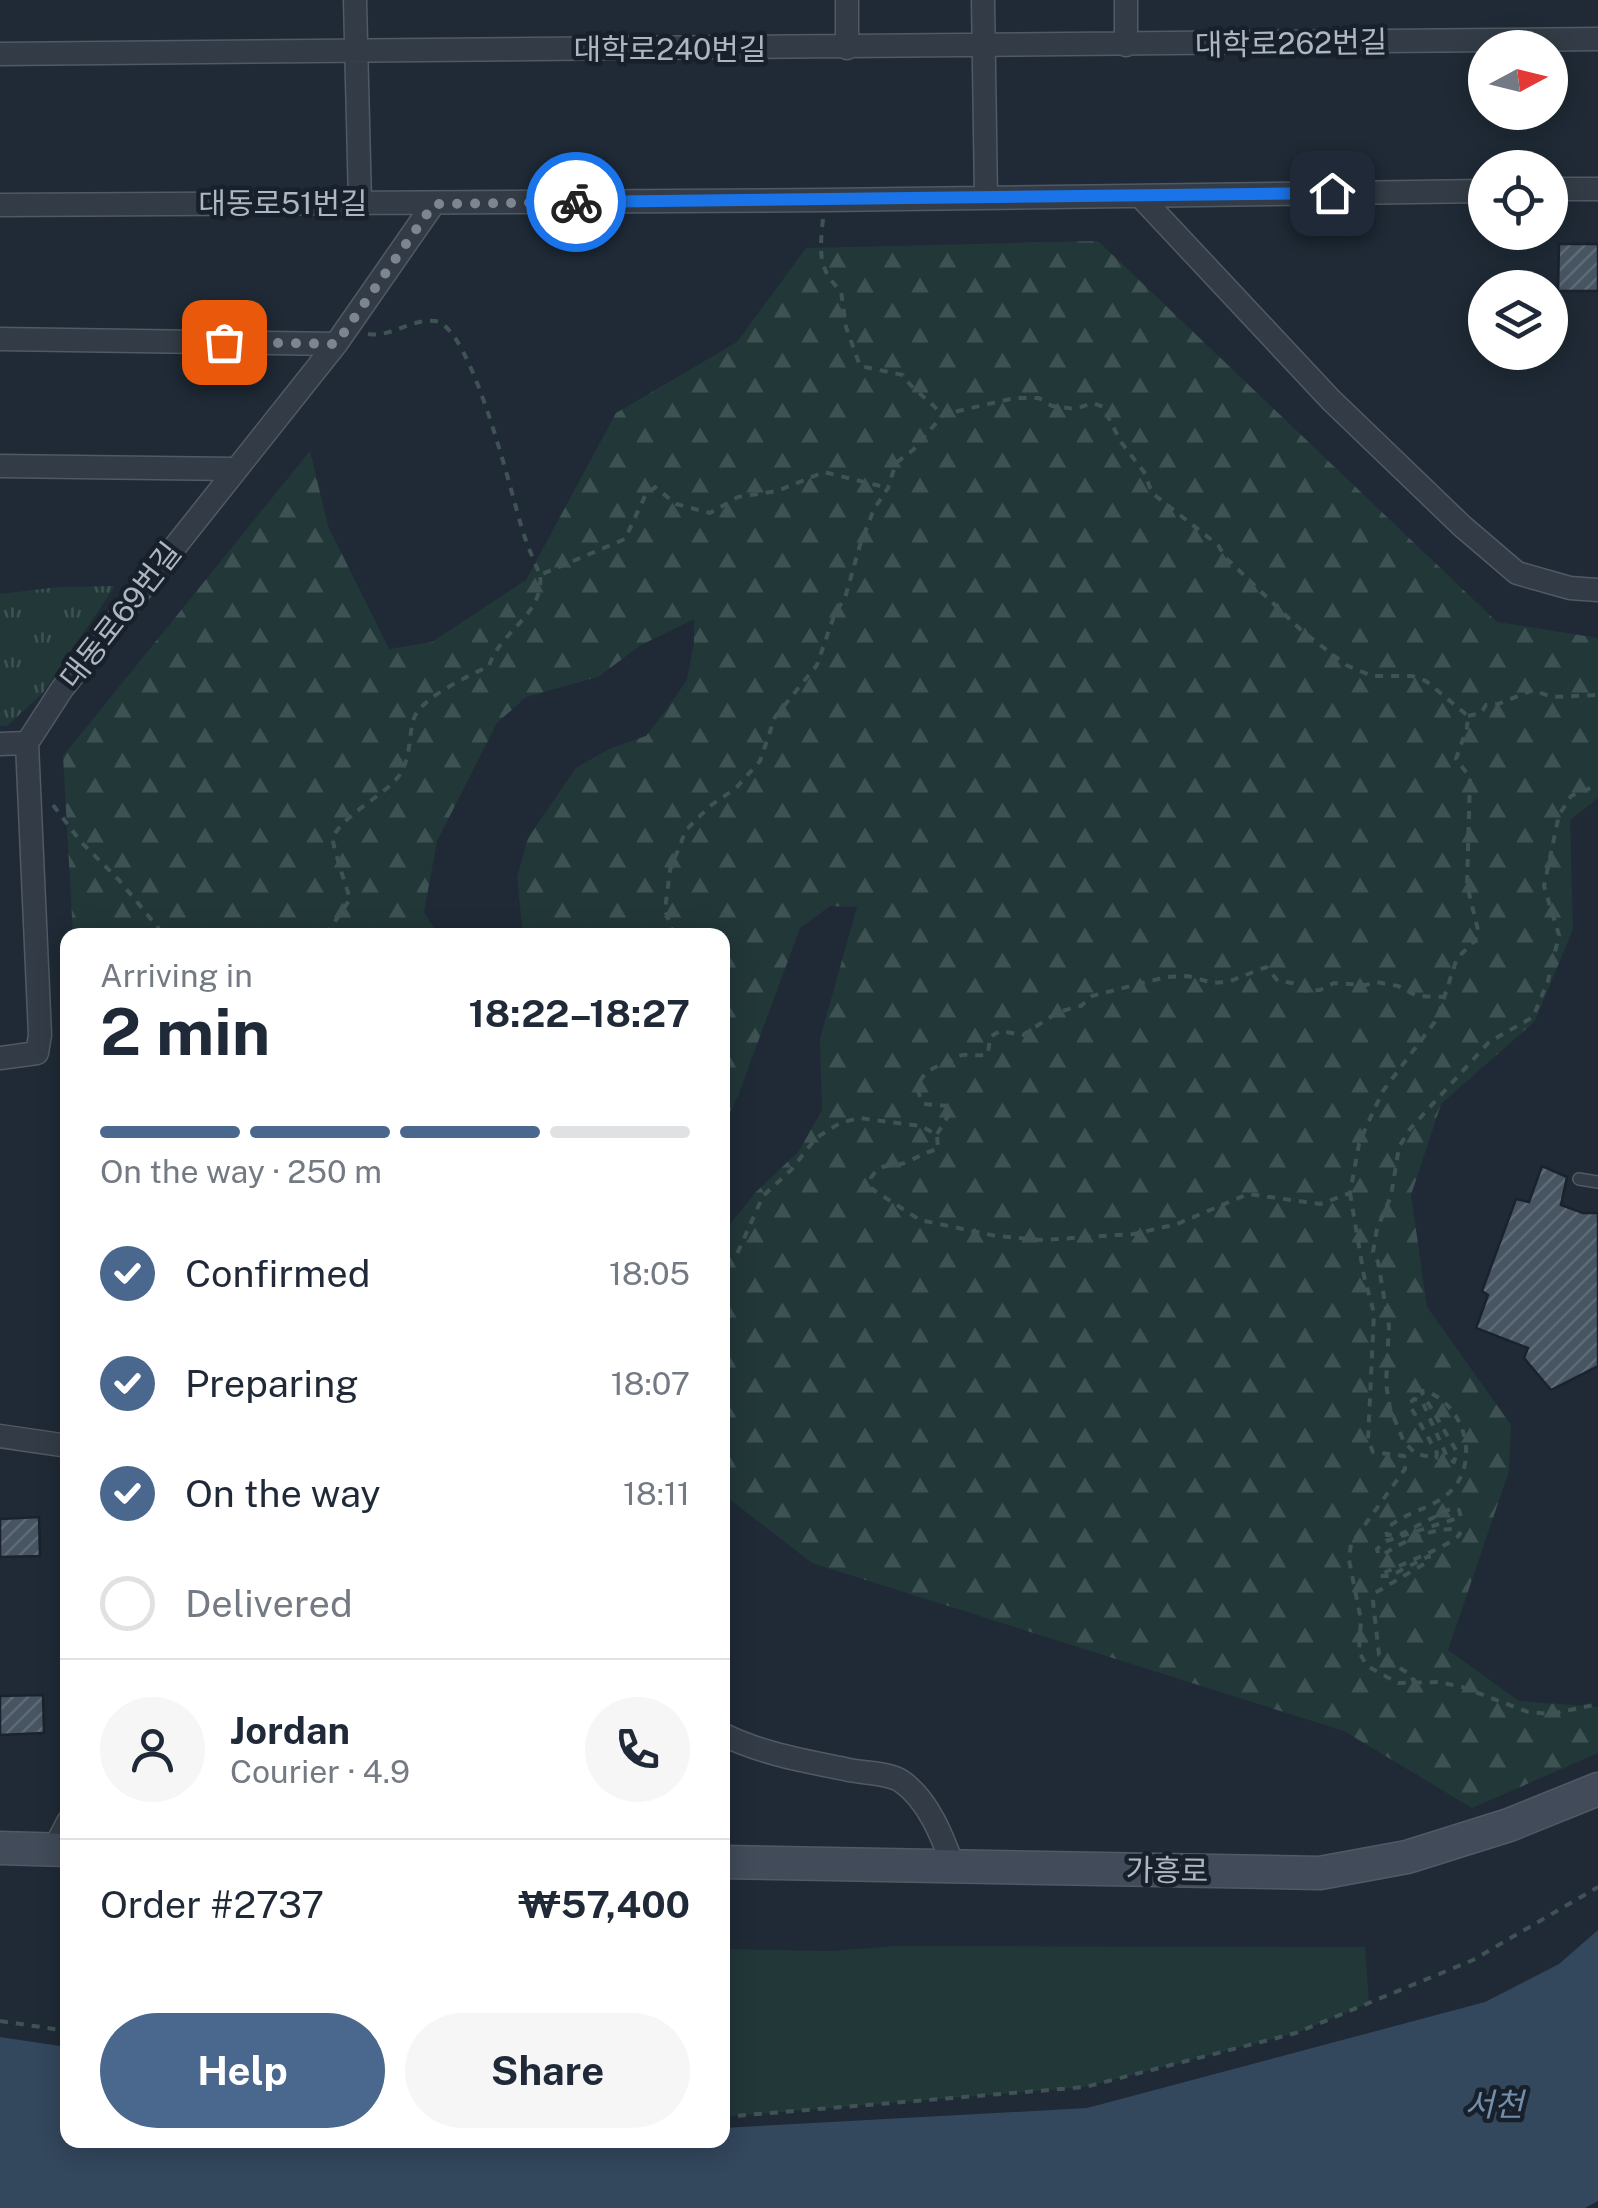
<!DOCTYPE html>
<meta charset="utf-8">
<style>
body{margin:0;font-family:"Public Sans","Noto Sans KR",sans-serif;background:#f6f6f7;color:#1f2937;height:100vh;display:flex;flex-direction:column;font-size:38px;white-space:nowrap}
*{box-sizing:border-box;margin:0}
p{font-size:32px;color:#747a83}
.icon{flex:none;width:55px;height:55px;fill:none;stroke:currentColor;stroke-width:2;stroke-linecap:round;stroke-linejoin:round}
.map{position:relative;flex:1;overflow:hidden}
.drawer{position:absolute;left:60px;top:928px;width:670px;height:1220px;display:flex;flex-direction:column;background:#fff;border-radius:20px;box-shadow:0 5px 25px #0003}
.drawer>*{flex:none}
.needle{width:65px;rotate:83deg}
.controls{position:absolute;left:1468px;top:30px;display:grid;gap:20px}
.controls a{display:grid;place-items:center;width:100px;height:100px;border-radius:50%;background:#fff;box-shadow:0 5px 25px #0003;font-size:50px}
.pin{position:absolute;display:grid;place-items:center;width:85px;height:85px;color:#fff;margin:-42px;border-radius:20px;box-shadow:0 5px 15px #0006}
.courier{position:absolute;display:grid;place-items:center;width:100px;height:100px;margin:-50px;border:8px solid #1a73e8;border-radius:50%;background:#fff;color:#222;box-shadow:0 2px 12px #0007}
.overview em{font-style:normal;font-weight:700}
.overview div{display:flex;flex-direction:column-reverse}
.overview{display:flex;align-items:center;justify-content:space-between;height:170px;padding:0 40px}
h1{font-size:65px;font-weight:700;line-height:75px}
.bar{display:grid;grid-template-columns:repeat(4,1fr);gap:15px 10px;align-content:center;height:120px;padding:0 40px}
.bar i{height:12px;border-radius:8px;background:#e0e1e3}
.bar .on{background:#4a678d}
.bar p{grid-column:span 4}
.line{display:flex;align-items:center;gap:25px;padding:0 40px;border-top:2px solid #e0e1e3}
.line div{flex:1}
.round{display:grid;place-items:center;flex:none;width:105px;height:105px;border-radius:52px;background:#f6f6f7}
ol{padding:0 40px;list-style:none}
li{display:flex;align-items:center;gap:30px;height:110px}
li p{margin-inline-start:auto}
li .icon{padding:10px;border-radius:50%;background:#4a678d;color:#fff;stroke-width:4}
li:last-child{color:#747a83}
li i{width:55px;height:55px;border:5px solid #e0e1e3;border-radius:50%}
.primary-button{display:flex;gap:20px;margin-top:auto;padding:20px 40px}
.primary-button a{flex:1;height:115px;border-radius:60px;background:#4a678d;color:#fff;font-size:40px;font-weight:700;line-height:115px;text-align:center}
.primary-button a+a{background:#f6f6f7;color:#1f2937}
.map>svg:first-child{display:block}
.grass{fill:#223738}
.forest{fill:url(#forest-firs)}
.park{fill:url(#park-tufts)}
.water{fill:#33475d}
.building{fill:url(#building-hatch);stroke:#1a232d;stroke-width:2.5}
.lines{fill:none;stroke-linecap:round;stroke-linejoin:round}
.service-casing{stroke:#505a64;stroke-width:14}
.minor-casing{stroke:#505a64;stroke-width:25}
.secondary-casing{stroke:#505a64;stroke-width:35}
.path{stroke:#3f5354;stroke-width:4;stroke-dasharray:8 8;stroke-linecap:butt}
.service{stroke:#333c46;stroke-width:11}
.minor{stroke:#333c46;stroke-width:22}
.secondary{stroke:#414b59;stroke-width:32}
.done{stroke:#7b8692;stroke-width:10;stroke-dasharray:0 18}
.route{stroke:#1a73e8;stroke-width:12}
.labels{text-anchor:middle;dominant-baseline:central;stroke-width:9;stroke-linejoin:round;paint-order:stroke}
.street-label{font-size:30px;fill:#adb7c3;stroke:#18212b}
.water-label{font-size:32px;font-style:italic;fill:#748fac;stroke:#18212b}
</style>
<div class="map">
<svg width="1598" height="2208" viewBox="0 0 1598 2208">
<defs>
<pattern id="forest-firs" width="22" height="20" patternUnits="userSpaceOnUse" patternTransform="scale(2.5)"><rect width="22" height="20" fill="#223738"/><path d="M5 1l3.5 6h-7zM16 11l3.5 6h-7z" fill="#3f5253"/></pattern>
<pattern id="park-tufts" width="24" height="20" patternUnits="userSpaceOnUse" patternTransform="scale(2.5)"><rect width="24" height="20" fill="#223738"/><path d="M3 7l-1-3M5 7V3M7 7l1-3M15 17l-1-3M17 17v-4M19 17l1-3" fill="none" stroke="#3f5253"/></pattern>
<pattern id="building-hatch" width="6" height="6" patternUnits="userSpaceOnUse" patternTransform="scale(2.5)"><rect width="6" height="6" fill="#475462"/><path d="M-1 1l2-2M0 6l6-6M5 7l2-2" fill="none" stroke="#5f6a77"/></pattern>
</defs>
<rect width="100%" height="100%" fill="#1f2a36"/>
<path class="grass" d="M895,1946L1365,1947L1369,2003L1296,2033L1085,2087L723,2117V1949L832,1951Z"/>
<path class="forest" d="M1098,241L1497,622L1598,638V798L1570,820L1573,929L1535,1021L1441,1104L1411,1195L1427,1307L1511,1425L1509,1471L1448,1650L1519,1701L1598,1707V1753L1472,1808L1344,1731L812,1563L723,1494V1233L755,1193L799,1151L822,1110L820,1039L857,907L830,906L800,928L738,1096L723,1126L722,935H523L517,877L528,838L576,768L609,749L646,736L667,709L687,680L694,642V619L641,645L598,677L526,697L497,723L437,841L424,912L438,935H73L63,756L310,451L328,526L389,649L432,642L526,580L616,413L737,342L806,248Z"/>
<path class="park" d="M115,586L43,693L7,726H0V594L59,587Z"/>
<path class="water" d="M1598,1930V2201L1585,2208H0V2037L67,2047L68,2140H722L723,2128L1087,2108L1485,2002L1559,1964Z"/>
<path class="building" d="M1559,244H1598V291H1558Z
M1542,1166L1567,1177L1561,1205L1583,1213H1598V1366L1551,1390L1524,1358L1528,1348L1476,1328L1488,1295L1482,1291L1516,1199L1529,1202Z
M39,1517L40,1556L0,1557V1519Z
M43,1695L44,1733L0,1735V1696Z"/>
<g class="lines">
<g class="service-casing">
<path id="service" d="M1579,1179L1598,1182"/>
</g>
<g class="minor-casing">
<path id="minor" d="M355,0L360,203
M847,0V48
M983,0L986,198
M1126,0V45
M0,54L1598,39
M1550,189H1598
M1140,196L1331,400L1462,526L1517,573L1570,588L1598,590
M0,205L827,200L1485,191
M0,339L336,344
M0,466L234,469
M0,744L27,743L62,689L336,344L434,203
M0,1058L37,1053L40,1035L27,743
M0,1436L68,1446
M722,1734C762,1754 806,1761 849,1770C864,1773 889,1773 901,1781C928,1799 943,1838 953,1866
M54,1849L68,1822"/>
</g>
<g class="secondary-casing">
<path id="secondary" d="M0,1848L68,1850
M722,1862L1320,1873L1407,1857L1509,1825L1598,1789"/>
</g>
<path class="path" d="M823,219C820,250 817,269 841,291L846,327L860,366L903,375C914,393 931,399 942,416
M368,334C390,338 412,318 435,321C472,326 512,497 523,532C528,547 534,561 540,575L625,539L645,496L655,487L676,504L710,513L738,497L777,491L824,472L888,488
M1468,716L1481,713L1486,705L1498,704L1533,690L1552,697L1598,695
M53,805L81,842L119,880L164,935
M326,935L350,899C347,889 333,847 333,840C335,820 385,795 398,777C412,758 408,736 414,718C422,697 469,676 489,666C500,631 545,614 540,575
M674,935L665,910L670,870L686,830L710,806L736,788L760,761L775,717L817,665L835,613L845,598L860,545L874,509L888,488L896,463L913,450L942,416L958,411L1015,398H1039L1052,406L1075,409L1093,403L1103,407L1121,442L1144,472L1152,493L1218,545L1226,558L1302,631L1346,665L1372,676H1412L1426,681L1468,716
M937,1134L950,1113L948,1106L924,1104C908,1081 929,1068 948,1062C953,1060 957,1056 963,1055C972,1054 978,1057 988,1054L990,1037L1000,1031L1023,1035L1058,1012L1081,1006L1092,996L1166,977L1188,976L1213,983L1228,982L1266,967L1278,981L1292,983L1306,991L1320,990L1334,983L1366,985L1376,982L1398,986L1417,996L1445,997
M1350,1193L1364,1276L1374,1313L1368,1440L1373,1452L1404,1456L1405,1469L1351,1544L1349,1560L1361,1620L1359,1652L1367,1666L1398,1683L1439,1682L1462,1687L1528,1712L1551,1714L1598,1704
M722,1254H737L763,1196L791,1170L816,1138L840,1123L859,1118L921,1126L937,1135L938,1149C926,1152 918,1157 907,1162C891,1169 882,1160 871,1178L872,1189L920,1220L996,1236L1042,1240L1134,1234L1177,1224L1248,1194L1320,1204L1350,1193L1359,1144L1367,1125L1383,1091L1437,1019L1457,958L1475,941L1478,930L1467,885L1470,777L1456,759L1467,728L1468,716
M1415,1685L1411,1675L1379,1655L1373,1601L1375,1593L1429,1561V1556L1390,1576H1379C1397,1565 1452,1546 1460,1534L1456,1529C1429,1529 1406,1540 1384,1554H1378L1377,1549L1386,1541L1461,1517L1459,1510L1452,1508L1401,1534L1387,1535L1386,1530C1401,1514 1423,1511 1441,1499C1482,1473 1470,1408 1426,1391H1421L1457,1452L1454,1462L1448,1459L1422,1401L1414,1399L1409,1404L1437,1453L1436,1458L1416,1454L1404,1442L1390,1408L1386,1384L1389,1326L1378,1262L1373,1252L1377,1229L1391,1196L1399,1147L1410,1129L1489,1042L1533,1017L1548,981L1559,935L1544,886L1559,815L1571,796L1598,785
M0,2021L68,2031
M722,2117L1085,2087L1296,2033L1473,1960L1598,1887"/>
<use href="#service" class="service"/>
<use href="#minor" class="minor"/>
<use href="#secondary" class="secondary"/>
</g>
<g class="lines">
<path class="done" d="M224,342L336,344L434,204L576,202"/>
<path class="route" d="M576,202L1332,193"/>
</g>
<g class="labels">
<g class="street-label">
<text transform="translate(1291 43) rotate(-1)">대학로262번길</text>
<text x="670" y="49">대학로240번길</text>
<text x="283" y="203">대동로51번길</text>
<text transform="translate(120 615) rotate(-52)">대동로69번길</text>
<text transform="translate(1167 1870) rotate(1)">가흥로</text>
</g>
<g class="water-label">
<text x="1494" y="2104">서천</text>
</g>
</g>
</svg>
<div class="controls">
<a><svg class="needle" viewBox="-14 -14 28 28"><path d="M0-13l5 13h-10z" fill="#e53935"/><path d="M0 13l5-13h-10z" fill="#747a83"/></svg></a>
<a><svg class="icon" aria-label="locate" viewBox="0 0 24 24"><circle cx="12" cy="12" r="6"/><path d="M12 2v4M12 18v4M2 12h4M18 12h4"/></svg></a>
<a><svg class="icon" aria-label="layers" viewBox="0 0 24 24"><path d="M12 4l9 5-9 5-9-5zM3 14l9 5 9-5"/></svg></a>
</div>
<div class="pin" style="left:224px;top:342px;background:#ea580c"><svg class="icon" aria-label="bag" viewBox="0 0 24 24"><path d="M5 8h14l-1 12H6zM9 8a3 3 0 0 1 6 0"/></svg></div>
<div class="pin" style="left:1332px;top:193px;background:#1f2937"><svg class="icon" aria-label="home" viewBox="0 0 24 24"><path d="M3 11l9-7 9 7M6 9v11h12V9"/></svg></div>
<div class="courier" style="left:576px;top:202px"><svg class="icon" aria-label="bike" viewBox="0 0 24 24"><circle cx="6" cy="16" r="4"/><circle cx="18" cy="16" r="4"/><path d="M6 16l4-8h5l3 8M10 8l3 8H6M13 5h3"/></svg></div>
<section class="drawer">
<div class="overview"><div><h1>2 min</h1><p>Arriving in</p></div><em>18:22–18:27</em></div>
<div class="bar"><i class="on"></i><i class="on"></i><i class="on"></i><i></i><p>On the way · 250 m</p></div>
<ol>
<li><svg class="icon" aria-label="check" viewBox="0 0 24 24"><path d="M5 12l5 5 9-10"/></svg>Confirmed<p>18:05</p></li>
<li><svg class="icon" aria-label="check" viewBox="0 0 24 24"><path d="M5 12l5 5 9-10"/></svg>Preparing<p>18:07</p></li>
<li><svg class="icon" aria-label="check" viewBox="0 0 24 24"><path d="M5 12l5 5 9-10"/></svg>On the way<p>18:11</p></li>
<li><i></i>Delivered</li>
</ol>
<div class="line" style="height:180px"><a class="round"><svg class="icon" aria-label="person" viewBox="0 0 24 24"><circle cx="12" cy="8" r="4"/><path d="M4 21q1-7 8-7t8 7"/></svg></a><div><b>Jordan</b><p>Courier · 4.9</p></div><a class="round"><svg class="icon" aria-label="phone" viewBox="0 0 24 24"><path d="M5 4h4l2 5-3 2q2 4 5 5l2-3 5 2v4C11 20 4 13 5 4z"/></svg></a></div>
<div class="line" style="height:130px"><div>Order #2737</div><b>₩57,400</b></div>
<div class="primary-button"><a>Help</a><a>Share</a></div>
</section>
</div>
